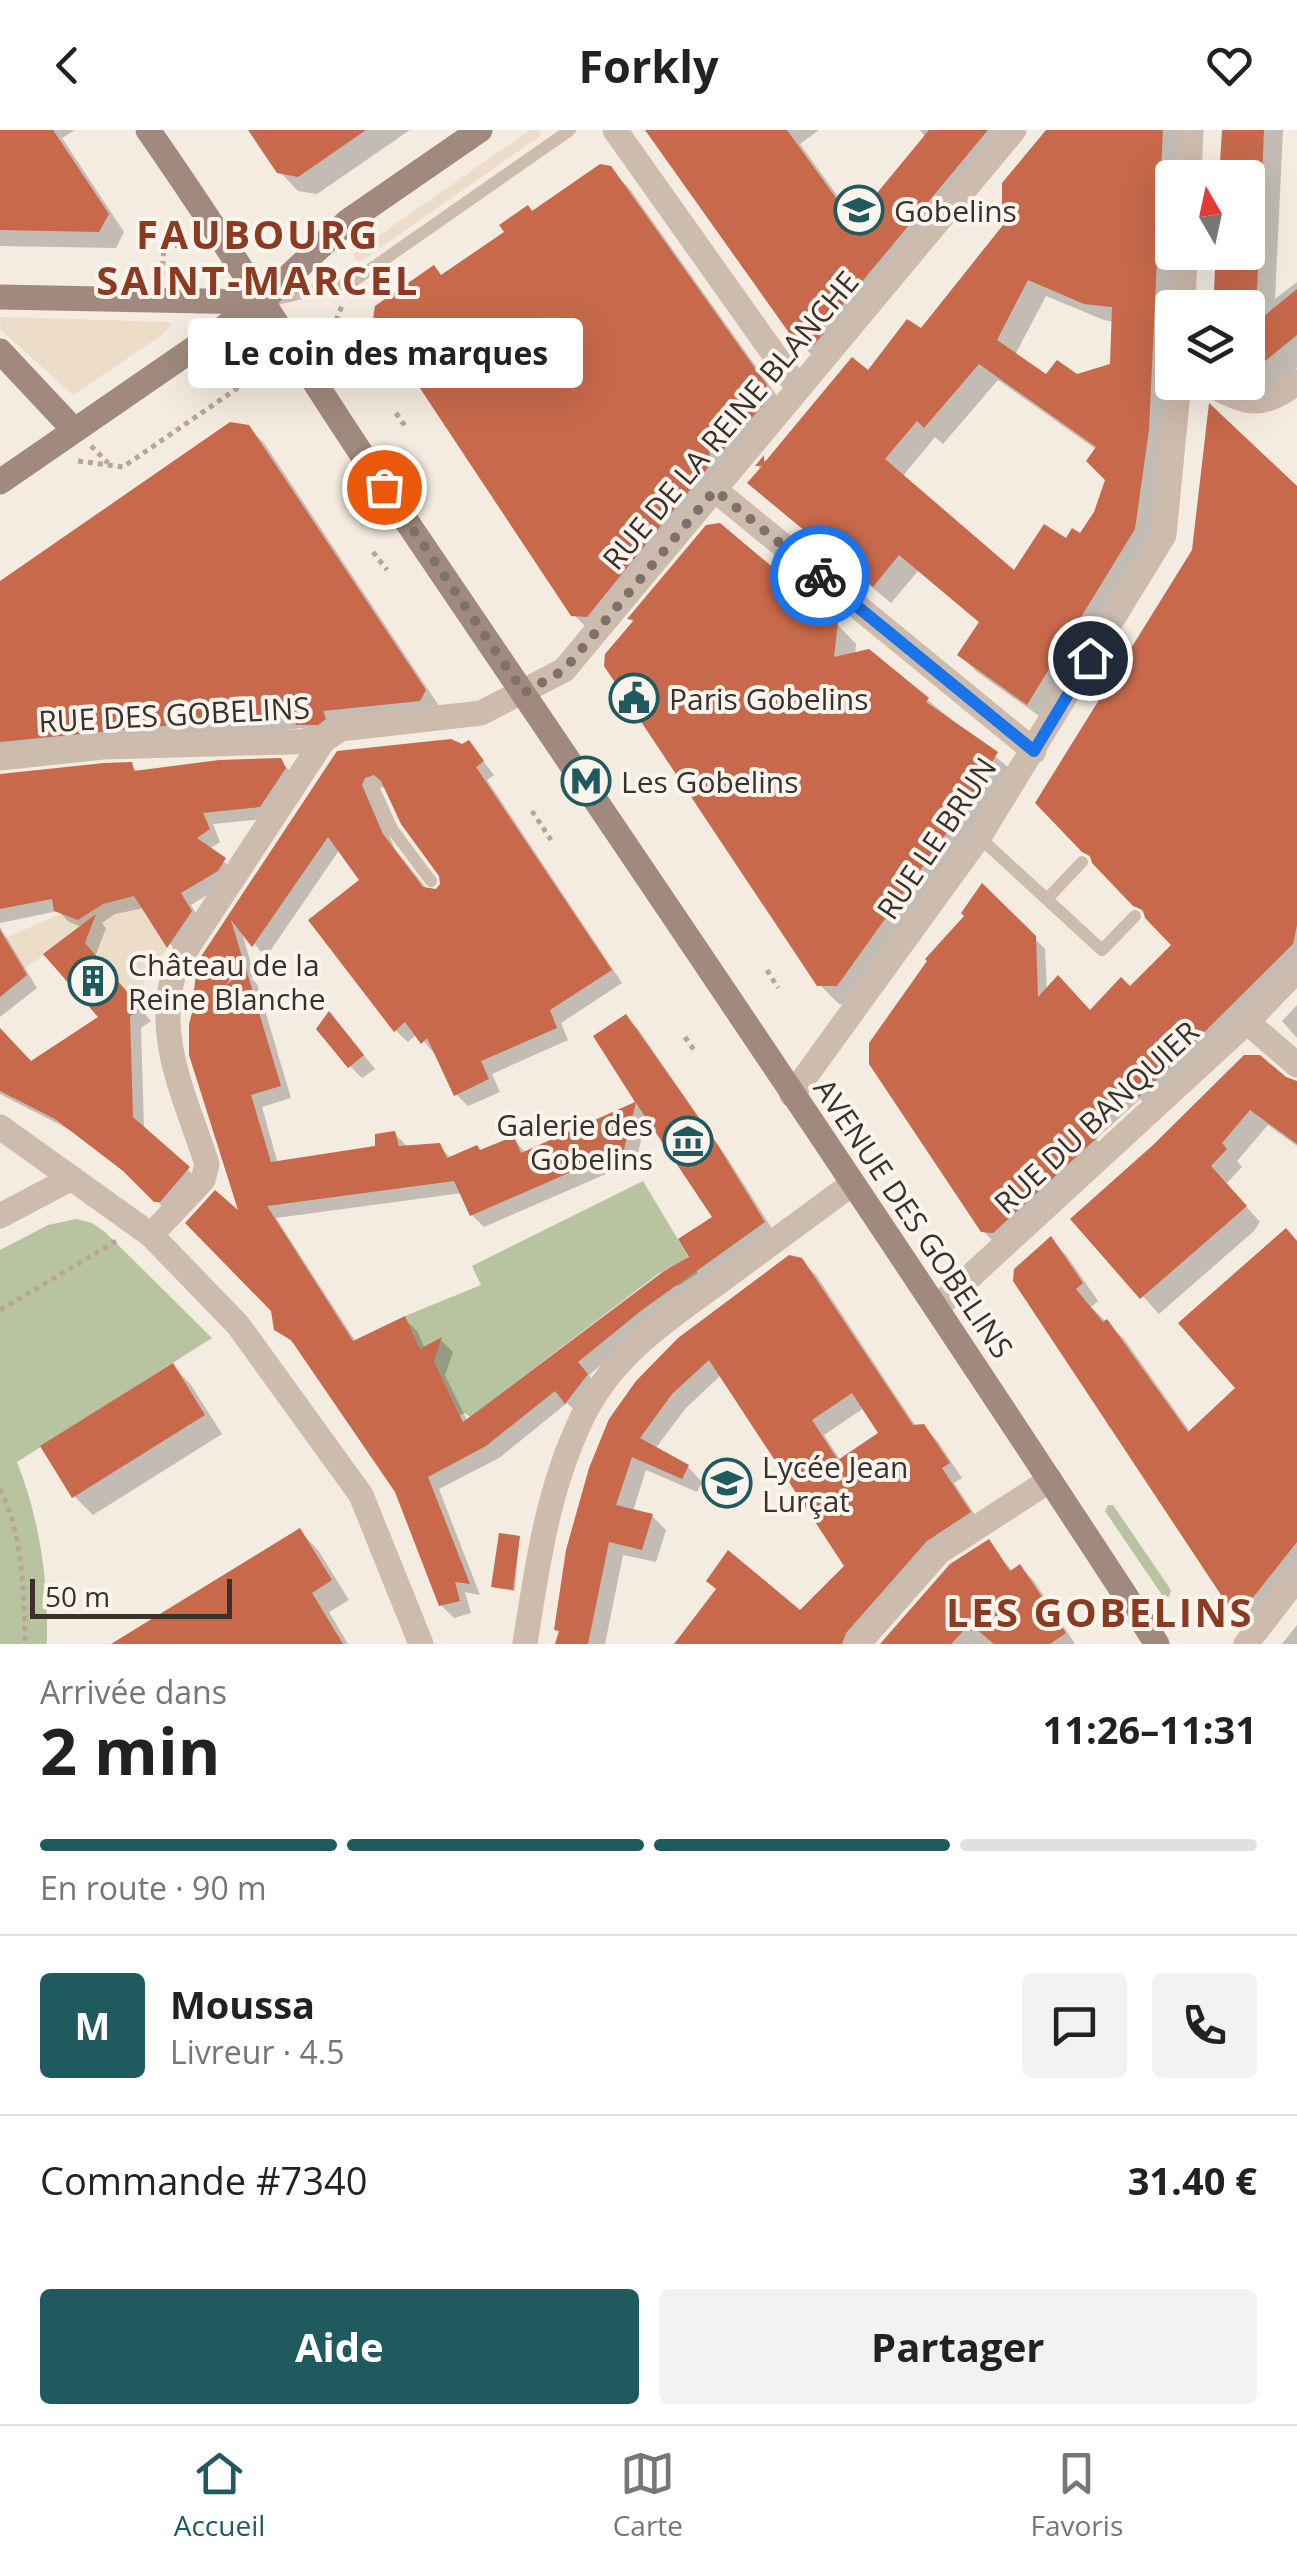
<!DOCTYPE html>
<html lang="fr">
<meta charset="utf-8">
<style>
body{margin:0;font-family:"Open Sans",sans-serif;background:#f2f2f2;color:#222;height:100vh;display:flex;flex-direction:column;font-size:38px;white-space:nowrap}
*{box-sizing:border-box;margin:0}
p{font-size:32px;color:#767676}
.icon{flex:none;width:55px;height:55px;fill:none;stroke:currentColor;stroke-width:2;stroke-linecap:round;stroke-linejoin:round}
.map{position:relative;height:1514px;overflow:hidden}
.drawer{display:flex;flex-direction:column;background:#fff;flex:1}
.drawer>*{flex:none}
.needle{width:65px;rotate:351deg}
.tools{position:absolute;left:1155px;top:30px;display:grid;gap:20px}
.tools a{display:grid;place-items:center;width:110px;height:110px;border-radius:10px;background:#fff;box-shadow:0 10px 40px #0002;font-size:50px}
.scale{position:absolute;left:30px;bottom:25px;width:202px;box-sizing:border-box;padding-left:10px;border:5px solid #3b302b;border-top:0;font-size:28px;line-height:35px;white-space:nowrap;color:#3b302b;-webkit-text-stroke:8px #fbf5ee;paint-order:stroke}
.pin{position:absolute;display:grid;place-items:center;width:85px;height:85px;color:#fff;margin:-42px;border:5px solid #fff;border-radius:50%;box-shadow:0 2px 10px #0007}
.courier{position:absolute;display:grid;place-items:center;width:100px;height:100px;margin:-50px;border:8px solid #1a73e8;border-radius:50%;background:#fff;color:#222;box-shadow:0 2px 12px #0007}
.bubble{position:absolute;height:70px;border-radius:10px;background:#fff;box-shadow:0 10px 40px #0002;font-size:32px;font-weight:700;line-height:70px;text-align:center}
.overview em{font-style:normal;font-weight:700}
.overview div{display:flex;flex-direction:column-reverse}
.overview{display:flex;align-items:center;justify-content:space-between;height:170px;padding:0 40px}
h1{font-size:65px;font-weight:700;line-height:75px}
.bar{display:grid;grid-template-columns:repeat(4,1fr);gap:15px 10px;align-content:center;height:120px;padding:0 40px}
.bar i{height:12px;border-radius:8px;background:#e0e0e0}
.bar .on{background:#1f5a5e}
.bar p{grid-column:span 4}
.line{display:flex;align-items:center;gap:25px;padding:0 40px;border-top:2px solid #e0e0e0}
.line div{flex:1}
.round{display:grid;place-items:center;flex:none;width:105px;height:105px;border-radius:10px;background:#f2f2f2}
.primary-button{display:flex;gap:20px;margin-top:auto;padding:20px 40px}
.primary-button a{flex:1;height:115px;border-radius:10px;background:#1f5a5e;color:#fff;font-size:40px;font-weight:700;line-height:115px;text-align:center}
.primary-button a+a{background:#f2f2f2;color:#222}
header{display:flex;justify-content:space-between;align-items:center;height:130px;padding:0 40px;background:#fff;font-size:45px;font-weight:700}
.menu{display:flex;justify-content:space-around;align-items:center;height:140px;border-top:2px solid #e0e0e0;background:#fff;font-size:28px;color:#767676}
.menu a{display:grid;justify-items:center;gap:5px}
.menu .on{color:#1f5a5e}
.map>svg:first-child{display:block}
.green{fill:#b8c4a0}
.plaza{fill:#ecdcc8}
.shadow{fill:#0003;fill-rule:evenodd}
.building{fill:#c8694b;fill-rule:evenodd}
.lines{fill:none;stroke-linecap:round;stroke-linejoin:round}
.path{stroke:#b9a596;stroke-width:5;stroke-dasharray:5 5;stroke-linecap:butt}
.lane{stroke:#cdbbac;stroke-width:12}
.street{stroke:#cdbbac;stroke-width:25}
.secondary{stroke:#a18a7d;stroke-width:25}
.done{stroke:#7c716b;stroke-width:10;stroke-dasharray:0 18}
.route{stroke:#1a73e8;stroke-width:12}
.labels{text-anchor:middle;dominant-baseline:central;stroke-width:8;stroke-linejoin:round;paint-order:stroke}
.poi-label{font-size:30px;fill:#3b302b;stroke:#fbf5ee;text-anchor:start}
.street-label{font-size:30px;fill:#3b302b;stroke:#fbf5ee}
.district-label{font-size:40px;font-weight:bold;letter-spacing:2.5px;fill:#8c3b22;stroke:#fbf5ee}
</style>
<header><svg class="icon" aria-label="back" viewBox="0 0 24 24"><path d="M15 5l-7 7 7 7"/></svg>Forkly<svg class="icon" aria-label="heart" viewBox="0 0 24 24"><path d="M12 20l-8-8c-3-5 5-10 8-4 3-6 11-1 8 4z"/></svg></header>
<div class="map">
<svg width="1297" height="1514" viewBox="0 0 1297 1514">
<rect width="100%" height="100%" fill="#f4ebe1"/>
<path class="green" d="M643,1051L698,1143L678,1156L668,1138L658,1144L470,1287L465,1283L460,1285L434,1231L420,1219L405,1186L481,1155L472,1136Z
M76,1089L92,1093L105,1102L212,1208L17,1332C40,1391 48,1448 47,1511L46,1514H0V1120L48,1095Z
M1108,1375H1113L1171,1460L1169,1467L1162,1465L1105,1381Z"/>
<path class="plaza" d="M530,0H539L540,6L360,132L355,129L354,123Z
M1,187L169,192L171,195L162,205L73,265L0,199Z
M136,752L137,771L167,818L136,864V871L85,813L88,806L82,800L23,839L5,808L61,784L103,774Z"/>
<path class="shadow" d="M0,0H75L62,8L124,102L116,118L0,116Z
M251,0H410L317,64L298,61L279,41Z
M656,0H819L800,14L847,79L869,76L926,8L920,0H1019L820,233L799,212Z
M1050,0H1180L1178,48H1172L1175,122L1166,318L1152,417L1045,590L977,542L960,525L981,494L918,441L891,473L768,370L759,336L764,329L768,332L922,201L1013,86ZM1046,166L1104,190L1114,192L1112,236L1076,247L1047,248L1015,225ZM998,250L1097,320L1108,350L1096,383L1081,407L1067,411L1015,443L902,347L935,307L943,314Z
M1224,0H1283L1275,169L1297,152V238L1260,268L1230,252H1248V48Z
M610,39L629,58L784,276L592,503L573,484L404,229L401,231L383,213L434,138L443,147L533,84Z
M248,297L264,313L439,576L314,610L302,598L0,628V454Z
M1297,359V829L1149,977L1140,969L1096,1009L1105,1019L993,1111L982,1100L967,786L982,757L1045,819L1047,861L1090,883L1131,860L1174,815L1038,673Z
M631,489L837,494L856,514L855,525L928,570L1015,643L857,874H839L819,854Z
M469,613L494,645L487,650L622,853L561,893L568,910L492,944L500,962L468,976L456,964L435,924L417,904L408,912L395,900L362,750L340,719L266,827L241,799L254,844L251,848L257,854L291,968L262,977L278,1034L377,1018L394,1003L407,1016H439L452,1029L481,1022L513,1009L526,1023L639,973L626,887L638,899L728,1029L776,1105L654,1192L589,1245L598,1258L579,1284L567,1273L499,1328L439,1359L480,1465L465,1462L471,1483L454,1488L441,1475L397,1360L299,1218L277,1199L243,1088L199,868L201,832L338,623L462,617ZM386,657L441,744L442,757L431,764L395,719L374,672L379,658ZM647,986L716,1087L692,1128L468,1292L445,1245L453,1222L442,1211L425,1219L417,1201L405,1189L356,1212L276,1088L462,1063L472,1085L484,1097L636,1031Z
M280,631L292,643L272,688L213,694L220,712L209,719L236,742L229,752L191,775L202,794L180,827L144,778L115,784L102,793L106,798L95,827L151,891L141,898L144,999L199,1050L168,1082L136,1050L70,1000L0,964V901L32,934L102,887L47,824L82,797L69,792L58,781L0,793V646L131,635L139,643Z
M0,797L37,858L0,887Z
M1297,875V908L1282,891Z
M341,897L375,939L362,948L350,936Z
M1297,952V1016L1268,995L1237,1031L1242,1037L1226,1054L1260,1092L1254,1101L1159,1184L1073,1089Z
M1051,1109L1067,1126L1098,1171L1091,1177L1124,1209L1191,1303L1239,1258L1297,1112V1449L1250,1496L1233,1478Z
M801,1130L816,1145L917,1298L924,1297L938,1312L962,1348L954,1353L983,1397L941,1425L863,1514H677L800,1483L847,1436L721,1245L686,1278L655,1319L688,1337L702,1352L697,1362L646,1340L633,1381L652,1386L666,1400L656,1432L623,1425L605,1514H558L603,1307ZM864,1278L881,1304L841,1331L824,1305Z
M173,1236L191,1255L222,1304L93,1385L74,1366Z
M300,1401L318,1420L349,1470L329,1482L348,1514H116Z
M519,1408L515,1461L496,1458L494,1456Z
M988,1412L1013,1442L1020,1437L1034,1451L1075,1514H883Z
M1297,1495V1514H1282Z"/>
<path class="building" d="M0,0H53L109,84L99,102L0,100Z
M248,0H366L298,47L277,43Z
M645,0H787L844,79L861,66L868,74L929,0H988L821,201L824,203L814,215L797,214Z
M1046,0H1163L1149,300L1135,399L1027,575L957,525L979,492L899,425L873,457L747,353L762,336H755L764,325V333L852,227L868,240L907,189L921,198L1011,85L1002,78V53ZM1028,150L1084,174L1112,177L1110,234L1077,244L1057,230L1046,244L997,210ZM979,234L1096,317L1086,331L1105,350L1094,382L1080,403L1072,398L1066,408L1044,394L1014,440L885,329L917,291L924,298Z
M1222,0H1264L1262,48H1219Z
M600,34L611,36L767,255L766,272L717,327L709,320L711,334L587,487L571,486L388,210L381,215L371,201L375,176L434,135L441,145L504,102L499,95L528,75L532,81Z
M1216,122H1259L1256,178H1213Z
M1297,159V205L1248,245V199Z
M1209,273L1297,356V795L1293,814L1137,969L1129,961L1088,998L1097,1008L993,1103L981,1102L869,934V913L927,831L925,829L964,786L961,783L982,753L1036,806L1038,867L1058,845L1090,880L1121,847L1130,856L1171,815L1145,788L1143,780L1133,776L1092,733L1090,726L1082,722L1035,673L1192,420Z
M230,292L249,295L426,560L420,571L323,581L326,589L318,595H296L295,583L0,612V451Z
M720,393L838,492L834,527L869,519L929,568L926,572L998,622L966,676L837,856H817L604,536L605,524L634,490L627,489L706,395Z
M451,609L462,614L469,610L484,631L476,637L612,840L550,880L557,898L481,931L489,949L454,966L427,908L421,914L405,892L394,902L308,790L359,750L328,707L252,817L231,790L243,830L226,855L246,839L281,956L251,965L271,1032L375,1016V1004L395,1001L399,1016L440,1013L447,1028L477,1015L480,1020L514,1006L521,1023L635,972L593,906L626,884L717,1014L765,1092L642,1180L578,1232L588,1244L565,1274L555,1261L486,1316L428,1347L470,1454L455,1452L460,1471L439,1476L395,1362L291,1210L274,1200L271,1181L185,1093L215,1060L238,1080L189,925V894L196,868L194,860L198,831L337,621ZM374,645L381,651L401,694L439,746L440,754L436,759L423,757L383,704L362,655L365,648ZM636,973L712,1087L678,1109L689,1127L664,1141L463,1292L434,1231L442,1207L420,1219L405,1186L353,1211L267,1076L454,1051L470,1086L624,1019Z
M281,628L286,638L260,677L203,683L210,699L197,708L226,728L218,741L181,763L192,781L167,818L134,766L103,774L78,790L54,781L52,769L0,779V644L104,633L132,632L134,641L219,630Z
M96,784L85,813L142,879L130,886L133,987L190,1037L160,1072H154L123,1041L55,989L0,961V898L31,931L98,887L43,824Z
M0,800L27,845L0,867Z
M329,881L364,925L348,938L316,899Z
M1244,925H1260L1286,947L1297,951V1014L1250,980L1222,1013L1227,1019L1211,1036L1247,1076L1140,1169L1070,1089L1153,1015Z
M1286,1098L1297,1111V1412L1243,1480H1231L1013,1151L1014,1139L1051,1106L1083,1153L1076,1159L1103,1192L1107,1189L1188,1302L1235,1258L1178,1193Z
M789,1125L802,1128L913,1295L924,1294L950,1333L942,1338L971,1382L927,1411L846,1503L842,1514H674L716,1459L706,1451L728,1420L800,1480L844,1436L709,1230L672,1264L640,1308L689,1335L682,1349L632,1327L616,1375L653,1384L642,1420L609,1412L588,1514H555L559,1501L554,1500L566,1420L589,1338L609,1289L636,1251L678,1208ZM852,1263L878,1303L838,1330L812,1290Z
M173,1233L205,1285L72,1368L40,1316Z
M300,1398L332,1450L312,1463L343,1514H111Z
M499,1403L520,1406L513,1460L491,1457Z
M989,1409L1010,1441L1020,1434L1066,1503L1050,1514H994L975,1498L972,1501L967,1497L951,1514H880L950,1434Z"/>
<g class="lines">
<path class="path" d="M162,146L164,117L193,114
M312,208L335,193L343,173
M396,283L407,299
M91,316L108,333
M78,331L123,337L274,233
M373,422L387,440
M532,681L551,710
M767,840L778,858
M685,907L696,923
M0,1180L118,1110
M0,1359C23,1405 24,1464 25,1514"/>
<path class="lane" d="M272,170L352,152L570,0
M372,655L392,699L431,751
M979,707L1102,820L1135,786
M1047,769L1082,732"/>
<path class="street" d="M615,0L798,258
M1189,48L1191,0
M1183,178L1185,122
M1204,252C1244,271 1259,283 1297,252
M715,360L1034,621
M0,628L103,617L323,611L340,599L481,583L564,540L1014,0
M1247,892L1297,935
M792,965L979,707L1164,405L1179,252
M0,997L151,1105L238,1195L361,1365L421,1514
M0,1086L72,1048
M151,1105L203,1050L207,1034C186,968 150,900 178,832L323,611
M936,1178L1247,892L1297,840
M525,1514C537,1436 548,1357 583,1286C613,1224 669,1188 723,1149C766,1117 809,1086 852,1054
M858,1514L939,1422L1050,1350
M1246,1514L1297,1448"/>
<path class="secondary" d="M148,0C237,127 317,260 405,389C658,762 911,1136 1157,1514
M0,167L261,172
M0,221L74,300
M0,352L261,172L348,91L480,0"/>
</g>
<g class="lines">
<path class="done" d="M384,357L524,563L564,540L715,360L820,446"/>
<path class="route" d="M820,446L1034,621L1090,528"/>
</g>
<defs>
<g id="university-ring" transform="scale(2.5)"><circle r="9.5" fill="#fbf5ee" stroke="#1f5a5e" stroke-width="1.5"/><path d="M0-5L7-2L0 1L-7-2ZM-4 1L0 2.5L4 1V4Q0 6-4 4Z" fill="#1f5a5e"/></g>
<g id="civic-ring" transform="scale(2.5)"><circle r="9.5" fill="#fbf5ee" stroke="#1f5a5e" stroke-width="1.5"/><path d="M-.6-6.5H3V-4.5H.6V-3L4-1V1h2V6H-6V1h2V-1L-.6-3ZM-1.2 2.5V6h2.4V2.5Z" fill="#1f5a5e"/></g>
<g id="metro-ring" transform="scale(2.5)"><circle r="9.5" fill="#fbf5ee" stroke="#1f5a5e" stroke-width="1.5"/><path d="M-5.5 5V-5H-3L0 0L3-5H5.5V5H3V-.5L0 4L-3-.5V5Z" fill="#1f5a5e"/></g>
<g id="building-ring" transform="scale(2.5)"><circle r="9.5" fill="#fbf5ee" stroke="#1f5a5e" stroke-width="1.5"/><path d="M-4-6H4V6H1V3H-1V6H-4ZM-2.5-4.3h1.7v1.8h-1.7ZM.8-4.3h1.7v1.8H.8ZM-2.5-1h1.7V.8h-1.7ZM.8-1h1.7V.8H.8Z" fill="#1f5a5e"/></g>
<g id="museum-ring" transform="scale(2.5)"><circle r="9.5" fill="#fbf5ee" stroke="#1f5a5e" stroke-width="1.5"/><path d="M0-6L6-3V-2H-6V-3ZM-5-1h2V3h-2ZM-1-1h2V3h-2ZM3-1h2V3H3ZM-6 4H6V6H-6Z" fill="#1f5a5e"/></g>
<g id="school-ring" transform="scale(2.5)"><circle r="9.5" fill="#fbf5ee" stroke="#1f5a5e" stroke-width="1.5"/><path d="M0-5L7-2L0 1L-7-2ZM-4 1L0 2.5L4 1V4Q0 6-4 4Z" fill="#1f5a5e"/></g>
</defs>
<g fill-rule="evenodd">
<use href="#university-ring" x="859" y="80"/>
<use href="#civic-ring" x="634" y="568"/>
<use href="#metro-ring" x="586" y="651"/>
<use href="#building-ring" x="93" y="851"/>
<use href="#museum-ring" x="688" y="1011"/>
<use href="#school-ring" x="727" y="1353"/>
</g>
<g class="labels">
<g class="poi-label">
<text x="894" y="80">Gobelins</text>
<text x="669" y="568">Paris Gobelins</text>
<text x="621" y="651">Les Gobelins</text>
<text x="128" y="834">Château de la<tspan x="128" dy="34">Reine Blanche</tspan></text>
<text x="653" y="994" text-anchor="end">Galerie des<tspan x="653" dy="34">Gobelins</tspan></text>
<text x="762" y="1336">Lycée Jean<tspan x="762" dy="34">Lurçat</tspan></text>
</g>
<g class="street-label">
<text transform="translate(730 290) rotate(-50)">RUE DE LA REINE BLANCHE</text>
<text transform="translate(174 584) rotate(-3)">RUE DES GOBELINS</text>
<text transform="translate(936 708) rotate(-56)">RUE LE BRUN</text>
<text transform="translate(1096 987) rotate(-43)">RUE DU BANQUIER</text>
<text transform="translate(914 1088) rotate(56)">AVENUE DES GOBELINS</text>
</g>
<g class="district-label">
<text x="258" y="103">FAUBOURG<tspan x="258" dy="46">SAINT-MARCEL</tspan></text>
<text x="1100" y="1481">LES GOBELINS</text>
</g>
</g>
</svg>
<div class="tools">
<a><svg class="needle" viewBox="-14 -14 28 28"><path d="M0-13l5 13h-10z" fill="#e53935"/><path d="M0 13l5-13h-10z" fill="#767676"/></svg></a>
<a><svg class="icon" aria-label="layers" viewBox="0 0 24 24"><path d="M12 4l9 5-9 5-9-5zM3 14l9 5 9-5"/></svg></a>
</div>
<div class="scale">50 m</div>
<div class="pin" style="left:384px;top:357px;background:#ea580c"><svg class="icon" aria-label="bag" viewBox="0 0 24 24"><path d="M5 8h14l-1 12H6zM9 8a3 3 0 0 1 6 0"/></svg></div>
<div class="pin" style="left:1090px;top:528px;background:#1f2937"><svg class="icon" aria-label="home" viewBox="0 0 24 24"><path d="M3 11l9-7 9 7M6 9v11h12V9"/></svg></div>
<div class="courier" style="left:820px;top:446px"><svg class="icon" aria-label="bike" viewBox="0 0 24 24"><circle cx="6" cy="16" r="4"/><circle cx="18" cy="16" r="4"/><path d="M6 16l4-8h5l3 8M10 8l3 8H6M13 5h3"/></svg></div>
<div class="bubble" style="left:188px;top:188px;width:395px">Le coin des marques</div>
</div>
<section class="drawer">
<div class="overview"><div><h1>2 min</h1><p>Arrivée dans</p></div><em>11:26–11:31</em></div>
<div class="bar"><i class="on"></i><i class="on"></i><i class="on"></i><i></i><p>En route · 90 m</p></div>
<div class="line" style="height:180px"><b class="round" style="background:#1f5a5e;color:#fff">M</b><div><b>Moussa</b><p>Livreur · 4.5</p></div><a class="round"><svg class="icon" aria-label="chat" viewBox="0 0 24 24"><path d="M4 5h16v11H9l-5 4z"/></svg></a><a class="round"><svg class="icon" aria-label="phone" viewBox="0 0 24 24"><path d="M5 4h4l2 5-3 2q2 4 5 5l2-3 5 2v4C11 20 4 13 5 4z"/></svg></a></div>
<div class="line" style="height:130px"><div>Commande #7340</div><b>31.40 €</b></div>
<div class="primary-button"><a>Aide</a><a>Partager</a></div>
</section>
<nav class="menu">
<a class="on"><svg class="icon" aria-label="home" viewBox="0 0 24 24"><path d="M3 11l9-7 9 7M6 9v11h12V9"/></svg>Accueil</a>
<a><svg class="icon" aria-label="map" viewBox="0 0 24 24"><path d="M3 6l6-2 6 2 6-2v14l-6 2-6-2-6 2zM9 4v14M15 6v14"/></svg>Carte</a>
<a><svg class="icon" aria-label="saved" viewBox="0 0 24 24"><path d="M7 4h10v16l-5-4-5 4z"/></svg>Favoris</a>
</nav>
